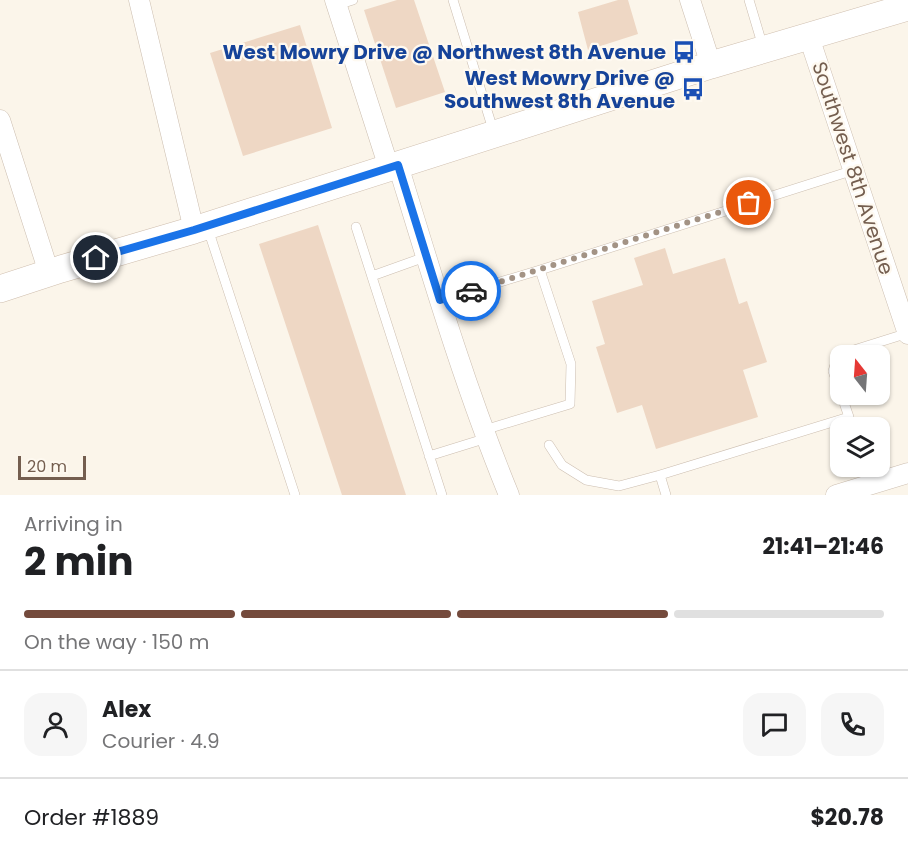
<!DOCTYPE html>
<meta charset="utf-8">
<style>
body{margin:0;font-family:Poppins,sans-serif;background:#f6f6f6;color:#202124;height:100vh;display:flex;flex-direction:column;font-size:22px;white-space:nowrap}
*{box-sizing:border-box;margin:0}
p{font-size:20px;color:#757577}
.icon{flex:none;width:33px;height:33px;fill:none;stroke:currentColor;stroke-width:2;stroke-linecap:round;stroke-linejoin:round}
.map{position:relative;height:495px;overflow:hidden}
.details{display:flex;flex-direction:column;background:#fff;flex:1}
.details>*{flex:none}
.needle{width:39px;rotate:343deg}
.buttons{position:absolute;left:830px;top:345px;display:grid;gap:12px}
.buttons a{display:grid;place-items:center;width:60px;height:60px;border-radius:12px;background:#fff;box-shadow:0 2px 4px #0004;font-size:30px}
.scale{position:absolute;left:18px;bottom:15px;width:68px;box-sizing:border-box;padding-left:6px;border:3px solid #745e4f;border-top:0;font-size:16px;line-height:21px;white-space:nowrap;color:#745e4f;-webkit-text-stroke:4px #fef9f0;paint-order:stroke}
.pin{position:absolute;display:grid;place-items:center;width:51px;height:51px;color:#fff;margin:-26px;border:3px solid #fff;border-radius:50%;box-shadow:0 2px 6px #0007}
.courier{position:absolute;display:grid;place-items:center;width:60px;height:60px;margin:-30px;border:4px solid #1a73e8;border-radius:50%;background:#fff;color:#222;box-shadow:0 2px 8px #0007}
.head em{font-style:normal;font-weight:700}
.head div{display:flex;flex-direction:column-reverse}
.head{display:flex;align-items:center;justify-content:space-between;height:102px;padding:0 24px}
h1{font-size:39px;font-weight:700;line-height:45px}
.bar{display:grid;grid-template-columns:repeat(4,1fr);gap:9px 6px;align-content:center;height:72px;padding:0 24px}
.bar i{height:8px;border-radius:4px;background:#e0e0e0}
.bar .current{background:#744a3c}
.bar p{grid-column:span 4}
.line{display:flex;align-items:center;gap:15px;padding:0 24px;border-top:2px solid #e0e0e0}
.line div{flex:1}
.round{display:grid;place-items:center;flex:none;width:63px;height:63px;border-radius:18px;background:#f6f6f6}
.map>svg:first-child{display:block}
.building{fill:#eed7c4}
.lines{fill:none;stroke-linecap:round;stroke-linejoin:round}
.lane-casing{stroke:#ccbeb0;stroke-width:10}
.street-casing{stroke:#ccbeb0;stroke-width:21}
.secondary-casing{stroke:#cfbeae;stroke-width:28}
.lane{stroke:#fff;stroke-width:9}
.street{stroke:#fff;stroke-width:20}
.secondary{stroke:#fff;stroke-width:27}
.done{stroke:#a39385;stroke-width:6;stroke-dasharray:0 10.8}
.route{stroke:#1a73e8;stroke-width:8}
.labels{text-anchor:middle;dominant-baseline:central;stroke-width:4.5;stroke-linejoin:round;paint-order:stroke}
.transit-label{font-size:20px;font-weight:bold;fill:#164399;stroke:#fef9f0;text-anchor:end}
.street-label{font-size:20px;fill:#745e4f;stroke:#fef9f0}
</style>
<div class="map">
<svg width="908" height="495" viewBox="0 0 908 495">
<rect width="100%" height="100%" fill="#fbf5ea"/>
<path class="building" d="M397,0H414L445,92L396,108L364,10Z
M618,0H628L638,34L588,50L578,12Z
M300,25L332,128L243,156L210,53Z
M318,225L406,495H342L259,244Z
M665,248L673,274L725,258L739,304L747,301L767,362L743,370L758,417L656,449L642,405L617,413L596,347L605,344L592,301L643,285L634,258Z"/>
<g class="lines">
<g class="lane-casing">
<path id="lane" d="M453,0L494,133
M749,0L763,47
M337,5L353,0
M356,227L442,495
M208,229L295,495
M540,270L854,170
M372,276L425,257
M440,300L540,270L571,364L570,404L484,430
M840,392L833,371L838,355L908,333
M549,445L562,465L586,480L619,486L660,475L666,495
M429,456L487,438
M660,475L849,417L841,394"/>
</g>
<g class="street-casing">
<path id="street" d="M139,0L194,230
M335,0L389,168
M690,0L711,65
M809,37L908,334
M0,120L49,273
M398,165C432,276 465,388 509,495
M836,495L908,473"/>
</g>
<g class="secondary-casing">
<path id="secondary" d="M0,289L61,269L194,230L711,65L908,7"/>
</g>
<use href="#lane" class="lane"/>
<use href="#street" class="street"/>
<use href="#secondary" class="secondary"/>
</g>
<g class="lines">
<path class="done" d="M471,291L749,203"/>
<path class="route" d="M96,258L194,230L398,165L440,300L471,291"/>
</g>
<defs>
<g id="bus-bare" transform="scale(1.8)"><path d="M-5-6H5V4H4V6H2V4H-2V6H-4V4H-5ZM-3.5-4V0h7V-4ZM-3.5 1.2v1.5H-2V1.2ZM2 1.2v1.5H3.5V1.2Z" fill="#1a4fb4" stroke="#fef9f0" stroke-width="2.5" paint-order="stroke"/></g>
</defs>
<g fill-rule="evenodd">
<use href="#bus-bare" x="684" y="52"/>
<use href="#bus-bare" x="693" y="89"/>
</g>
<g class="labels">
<g class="transit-label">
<text x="666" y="52">West Mowry Drive @ Northwest 8th Avenue</text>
<text x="675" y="78">West Mowry Drive @<tspan x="675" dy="23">Southwest 8th Avenue</tspan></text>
</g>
<g class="street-label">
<text transform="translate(853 168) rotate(72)">Southwest 8th Avenue</text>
</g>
</g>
</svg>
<div class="buttons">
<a><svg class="needle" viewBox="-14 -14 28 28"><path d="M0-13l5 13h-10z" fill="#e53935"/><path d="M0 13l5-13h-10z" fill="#757577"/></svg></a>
<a><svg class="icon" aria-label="layers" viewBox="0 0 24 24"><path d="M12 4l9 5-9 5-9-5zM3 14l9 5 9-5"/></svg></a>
</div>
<div class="scale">20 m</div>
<div class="pin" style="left:749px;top:203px;background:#ea580c"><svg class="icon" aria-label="bag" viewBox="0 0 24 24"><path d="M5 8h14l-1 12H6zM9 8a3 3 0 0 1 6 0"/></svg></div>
<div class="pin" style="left:96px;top:258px;background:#1f2937"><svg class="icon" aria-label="home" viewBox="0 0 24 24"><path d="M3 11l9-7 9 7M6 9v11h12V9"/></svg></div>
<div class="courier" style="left:471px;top:291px"><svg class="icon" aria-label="car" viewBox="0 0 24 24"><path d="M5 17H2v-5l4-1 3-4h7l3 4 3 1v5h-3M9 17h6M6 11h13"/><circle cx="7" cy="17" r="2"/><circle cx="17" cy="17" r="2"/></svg></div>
</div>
<section class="details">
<div class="head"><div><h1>2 min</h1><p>Arriving in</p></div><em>21:41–21:46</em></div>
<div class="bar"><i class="current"></i><i class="current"></i><i class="current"></i><i></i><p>On the way · 150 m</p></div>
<div class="line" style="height:108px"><a class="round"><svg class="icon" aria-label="person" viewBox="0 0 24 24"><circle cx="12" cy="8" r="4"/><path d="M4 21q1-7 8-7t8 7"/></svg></a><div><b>Alex</b><p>Courier · 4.9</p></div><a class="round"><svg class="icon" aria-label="chat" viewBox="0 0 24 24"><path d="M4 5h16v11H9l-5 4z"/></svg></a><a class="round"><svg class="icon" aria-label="phone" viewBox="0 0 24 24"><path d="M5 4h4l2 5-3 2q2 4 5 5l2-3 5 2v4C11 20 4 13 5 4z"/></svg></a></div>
<div class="line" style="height:78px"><div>Order #1889</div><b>$20.78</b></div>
</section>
